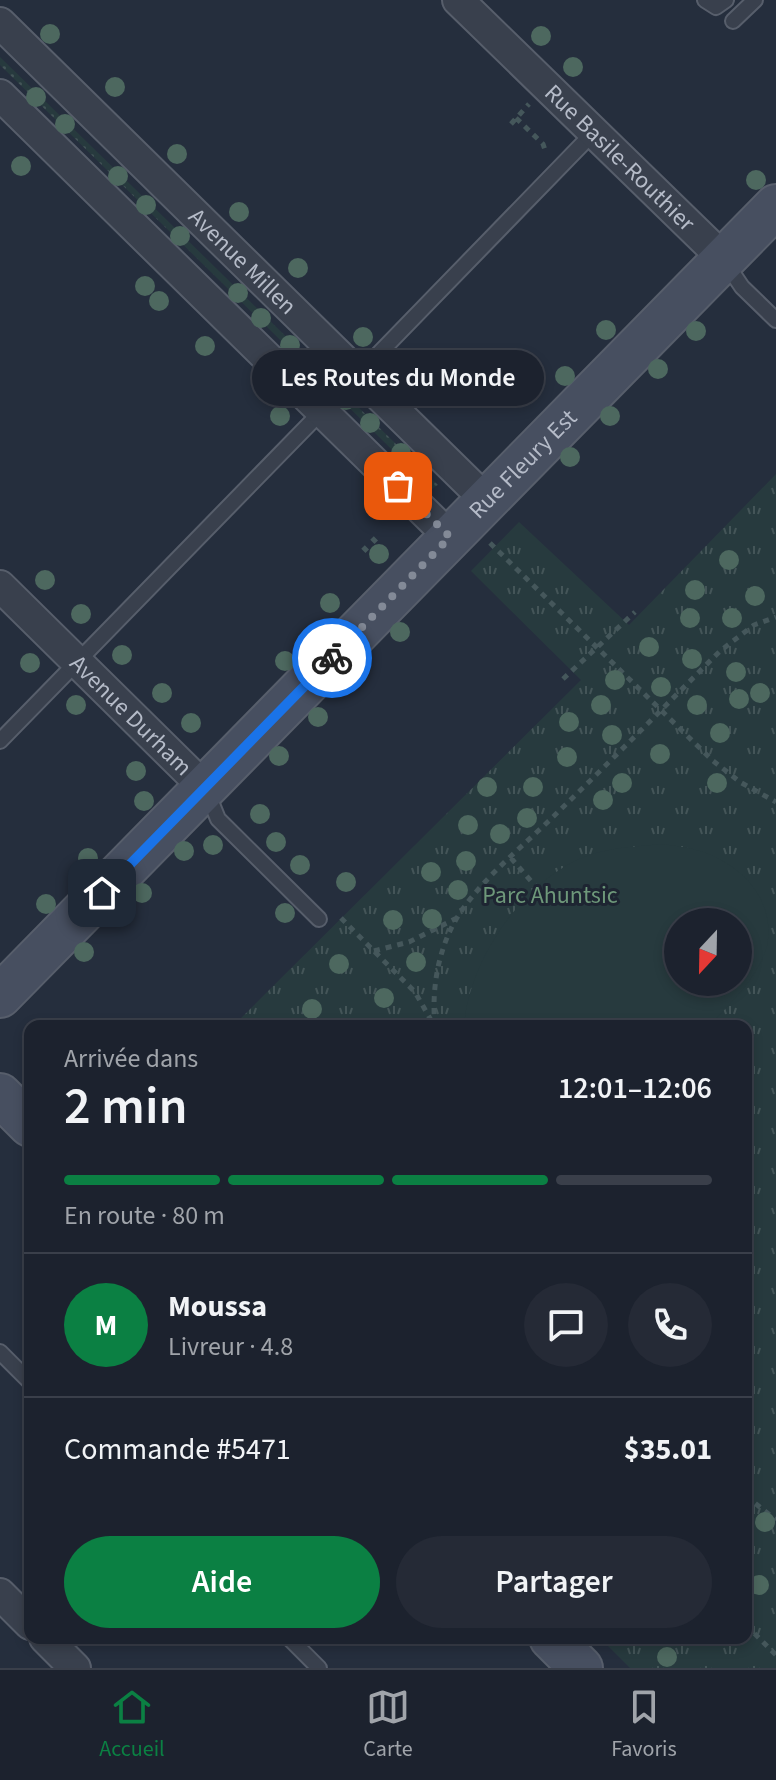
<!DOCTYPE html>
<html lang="fr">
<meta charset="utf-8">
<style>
body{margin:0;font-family:"Source Sans 3",sans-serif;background:#252a36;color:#f1f3f6;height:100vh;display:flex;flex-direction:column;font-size:30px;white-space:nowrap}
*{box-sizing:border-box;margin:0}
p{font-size:26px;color:#a0a4aa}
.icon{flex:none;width:44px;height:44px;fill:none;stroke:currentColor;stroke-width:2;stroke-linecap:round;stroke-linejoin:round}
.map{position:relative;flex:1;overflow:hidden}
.details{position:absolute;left:24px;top:1020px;width:728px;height:624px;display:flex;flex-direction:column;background:#1c222e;border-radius:16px;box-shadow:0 4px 12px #0003,0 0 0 2px #3a3f4a}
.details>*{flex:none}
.needle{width:52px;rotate:202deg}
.controls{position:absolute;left:664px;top:908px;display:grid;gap:16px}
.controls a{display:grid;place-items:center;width:88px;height:88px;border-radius:50%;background:#1c222e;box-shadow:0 4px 12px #0003,0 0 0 2px #3a3f4a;font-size:40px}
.pin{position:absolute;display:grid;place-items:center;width:68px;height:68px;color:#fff;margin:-34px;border-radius:16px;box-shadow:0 4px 12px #0006}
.courier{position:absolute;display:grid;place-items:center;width:80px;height:80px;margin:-40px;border:6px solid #1a73e8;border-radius:50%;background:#fff;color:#222;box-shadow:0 2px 10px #0007}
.bubble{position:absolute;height:56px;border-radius:28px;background:#1c222e;box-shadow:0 4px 12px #0003,0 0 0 2px #3a3f4a;font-size:26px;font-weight:600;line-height:56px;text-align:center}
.summary em{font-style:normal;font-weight:600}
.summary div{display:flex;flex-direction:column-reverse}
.summary{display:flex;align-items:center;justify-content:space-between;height:136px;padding:0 40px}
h1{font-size:52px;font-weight:600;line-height:60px}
.bar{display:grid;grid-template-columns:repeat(4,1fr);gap:12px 8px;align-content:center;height:96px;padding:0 40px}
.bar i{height:10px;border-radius:6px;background:#3a3f4a}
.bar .active{background:#0b8043}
.bar p{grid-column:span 4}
.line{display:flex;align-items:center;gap:20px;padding:0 40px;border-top:2px solid #3a3f4a}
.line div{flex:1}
.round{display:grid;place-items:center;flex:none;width:84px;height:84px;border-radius:42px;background:#252a36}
.button{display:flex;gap:16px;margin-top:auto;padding:16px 40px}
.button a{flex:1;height:92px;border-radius:48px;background:#0b8043;color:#fff;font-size:32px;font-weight:600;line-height:92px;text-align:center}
.button a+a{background:#252a36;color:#f1f3f6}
.dock{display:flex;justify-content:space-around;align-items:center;height:112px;border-top:2px solid #3a3f4a;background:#1c222e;font-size:22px;color:#a0a4aa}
.dock a{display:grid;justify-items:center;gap:4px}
.dock .active{color:#0b8043}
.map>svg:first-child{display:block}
.grass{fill:url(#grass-dots)}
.park{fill:url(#park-tufts);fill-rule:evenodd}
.pitch{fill:#273a3e;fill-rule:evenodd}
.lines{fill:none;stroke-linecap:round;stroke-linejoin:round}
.lane-casing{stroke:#575e6b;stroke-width:18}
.street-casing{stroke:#575e6b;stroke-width:34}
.secondary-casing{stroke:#575e6b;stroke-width:46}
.path{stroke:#45575b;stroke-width:5;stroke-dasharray:6 6;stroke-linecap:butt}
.lane{stroke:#39404d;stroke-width:14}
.street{stroke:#39404d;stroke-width:30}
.secondary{stroke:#474f60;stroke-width:42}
.tree{fill:#4d685f}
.done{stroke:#838a97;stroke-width:8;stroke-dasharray:0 14.4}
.route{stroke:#1a73e8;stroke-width:10}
.labels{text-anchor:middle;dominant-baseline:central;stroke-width:6;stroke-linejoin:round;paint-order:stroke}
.street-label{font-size:24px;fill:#b5bbc8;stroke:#1e2532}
.park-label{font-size:24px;fill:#6e987a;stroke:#1e2532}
</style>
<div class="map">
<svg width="776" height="1668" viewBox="0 0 776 1668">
<defs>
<pattern id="grass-dots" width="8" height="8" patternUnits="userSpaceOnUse" patternTransform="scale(2)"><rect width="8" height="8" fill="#273a3e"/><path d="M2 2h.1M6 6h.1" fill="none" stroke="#445558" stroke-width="1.8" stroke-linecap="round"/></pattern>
<pattern id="park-tufts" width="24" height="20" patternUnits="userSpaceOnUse" patternTransform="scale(2)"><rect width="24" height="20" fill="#273a3e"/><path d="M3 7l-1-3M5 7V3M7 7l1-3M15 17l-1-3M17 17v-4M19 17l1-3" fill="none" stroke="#445558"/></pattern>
</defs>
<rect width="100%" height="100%" fill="#252e3d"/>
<path class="grass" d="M0,57L438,485L432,489L0,65Z"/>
<path class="park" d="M776,474V1668H630L600,1638H746V1026H233L581,680L471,571L519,522L629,625ZM678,922H738V982H678Z"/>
<path class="pitch" d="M663,844C675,846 688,847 700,851C741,864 776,899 767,946C759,976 730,1004 709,1026H464C469,958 528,872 596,853C618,847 641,846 663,844ZM678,922H738V982H678Z"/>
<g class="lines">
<g class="lane-casing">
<path id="lane" d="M705,0L716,7L726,0
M733,21L755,0
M725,262L742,287L776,320
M358,375L594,132
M0,741L322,411
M207,792L218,819L319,919
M0,1352L30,1382
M289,1638L319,1668"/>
</g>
<g class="street-casing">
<g id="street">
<path id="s1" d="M458,0L723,258"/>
<path id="s2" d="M0,23L486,500"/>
<path d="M0,95L450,537"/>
<path id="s3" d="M0,586L205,788"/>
<path d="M0,1594L30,1624"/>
<path d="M45,1638L75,1668"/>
</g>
</g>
<g class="secondary-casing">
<g id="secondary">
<path id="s4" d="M0,996L776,206"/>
<path d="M0,1095L30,1125"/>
<path d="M551,1638L581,1668"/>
</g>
</g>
<path class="path" d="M516,118L543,144L546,153
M511,124L529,104
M372,538L386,552
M490,543L712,760L740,782L776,802
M363,547L377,561
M563,679L635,612
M511,858L537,888
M341,918L415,992L432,1022
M374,951L409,942L457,918
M435,1026C431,987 439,943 462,910C488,873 528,842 560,810C614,758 667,704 720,651L754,625L776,617
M746,1496L776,1520
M746,1625L776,1655"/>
<use href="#lane" class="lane"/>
<use href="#street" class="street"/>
<use href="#secondary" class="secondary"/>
</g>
<g class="tree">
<circle cx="50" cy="34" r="10"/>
<circle cx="541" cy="36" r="10"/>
<circle cx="573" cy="67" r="10"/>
<circle cx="115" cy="87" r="10"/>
<circle cx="36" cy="97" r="10"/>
<circle cx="65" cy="124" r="10"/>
<circle cx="177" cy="154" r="10"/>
<circle cx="21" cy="166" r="10"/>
<circle cx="118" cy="176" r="10"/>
<circle cx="756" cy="180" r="10"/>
<circle cx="146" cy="205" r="10"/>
<circle cx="239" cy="212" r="10"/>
<circle cx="180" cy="236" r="10"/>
<circle cx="298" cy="268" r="10"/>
<circle cx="145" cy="286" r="10"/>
<circle cx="238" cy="293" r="10"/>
<circle cx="159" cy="301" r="10"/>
<circle cx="261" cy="318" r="10"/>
<circle cx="606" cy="330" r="10"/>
<circle cx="696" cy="331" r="10"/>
<circle cx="363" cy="337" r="10"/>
<circle cx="290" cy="345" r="10"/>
<circle cx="205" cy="346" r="10"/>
<circle cx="658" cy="369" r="10"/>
<circle cx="565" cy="376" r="10"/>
<circle cx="346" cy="400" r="10"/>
<circle cx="280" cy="416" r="10"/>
<circle cx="610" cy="416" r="10"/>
<circle cx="370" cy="423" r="10"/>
<circle cx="401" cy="453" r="10"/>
<circle cx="570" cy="457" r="10"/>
<circle cx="379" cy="554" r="10"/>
<circle cx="729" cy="560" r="10"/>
<circle cx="45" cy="580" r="10"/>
<circle cx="695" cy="590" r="10"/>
<circle cx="755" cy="596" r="10"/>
<circle cx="330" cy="603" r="10"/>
<circle cx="81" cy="614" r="10"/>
<circle cx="690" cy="618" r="10"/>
<circle cx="732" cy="618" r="10"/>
<circle cx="400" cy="632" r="10"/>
<circle cx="649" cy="647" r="10"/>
<circle cx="122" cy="655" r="10"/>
<circle cx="692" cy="659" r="10"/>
<circle cx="285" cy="661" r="10"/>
<circle cx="30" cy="663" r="10"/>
<circle cx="736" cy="672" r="10"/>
<circle cx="358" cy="673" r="10"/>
<circle cx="615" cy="680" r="10"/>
<circle cx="661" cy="687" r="10"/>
<circle cx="162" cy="693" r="10"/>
<circle cx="760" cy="693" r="10"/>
<circle cx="739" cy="699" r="10"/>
<circle cx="76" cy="705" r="10"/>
<circle cx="601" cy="705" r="10"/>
<circle cx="697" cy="705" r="10"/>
<circle cx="318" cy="717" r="10"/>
<circle cx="569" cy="722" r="10"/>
<circle cx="191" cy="723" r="10"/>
<circle cx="720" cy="733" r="10"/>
<circle cx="612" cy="735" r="10"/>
<circle cx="660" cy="754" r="10"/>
<circle cx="279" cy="756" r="10"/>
<circle cx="567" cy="757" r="10"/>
<circle cx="136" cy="771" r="10"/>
<circle cx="622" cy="783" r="10"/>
<circle cx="717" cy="783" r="10"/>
<circle cx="487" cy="787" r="10"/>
<circle cx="533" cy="787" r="10"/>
<circle cx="603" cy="800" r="10"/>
<circle cx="144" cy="801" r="10"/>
<circle cx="260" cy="814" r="10"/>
<circle cx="527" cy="818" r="10"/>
<circle cx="468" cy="825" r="10"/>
<circle cx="500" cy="834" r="10"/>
<circle cx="276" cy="842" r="10"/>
<circle cx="213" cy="845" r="10"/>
<circle cx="184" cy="851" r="10"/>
<circle cx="88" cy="858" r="10"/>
<circle cx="466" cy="861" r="10"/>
<circle cx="300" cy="865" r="10"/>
<circle cx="431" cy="872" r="10"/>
<circle cx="346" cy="882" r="10"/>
<circle cx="458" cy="890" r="10"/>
<circle cx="142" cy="893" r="10"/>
<circle cx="46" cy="904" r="10"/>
<circle cx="285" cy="913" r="10"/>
<circle cx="432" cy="919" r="10"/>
<circle cx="393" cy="920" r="10"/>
<circle cx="84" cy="952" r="10"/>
<circle cx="416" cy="962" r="10"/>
<circle cx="339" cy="964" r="10"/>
<circle cx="384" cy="998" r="10"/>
<circle cx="312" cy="1009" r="10"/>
<circle cx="765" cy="1522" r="10"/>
<circle cx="759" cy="1585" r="10"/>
<circle cx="667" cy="1657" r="10"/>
</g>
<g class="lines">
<path class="done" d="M332,658L450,537L398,486"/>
<path class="route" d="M102,893L332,658"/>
</g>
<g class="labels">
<g class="street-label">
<text stroke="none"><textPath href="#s1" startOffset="226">Rue Basile-Routhier</textPath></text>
<text stroke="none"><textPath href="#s2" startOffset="340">Avenue Millen</textPath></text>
<text stroke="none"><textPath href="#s4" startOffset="746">Rue Fleury Est</textPath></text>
<text stroke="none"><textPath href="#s3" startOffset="184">Avenue Durham</textPath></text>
</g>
<g class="park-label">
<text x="550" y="895">Parc Ahuntsic</text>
</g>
</g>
</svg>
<div class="controls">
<a><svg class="needle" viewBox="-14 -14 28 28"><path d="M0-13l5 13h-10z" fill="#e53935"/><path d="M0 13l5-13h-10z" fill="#a0a4aa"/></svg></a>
</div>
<div class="pin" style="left:398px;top:486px;background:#ea580c"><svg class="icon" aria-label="bag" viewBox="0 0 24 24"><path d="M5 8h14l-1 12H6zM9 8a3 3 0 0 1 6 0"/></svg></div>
<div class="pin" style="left:102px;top:893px;background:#1f2937"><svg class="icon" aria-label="home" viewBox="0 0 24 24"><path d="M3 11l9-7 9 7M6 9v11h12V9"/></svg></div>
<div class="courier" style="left:332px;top:658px"><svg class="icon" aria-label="bike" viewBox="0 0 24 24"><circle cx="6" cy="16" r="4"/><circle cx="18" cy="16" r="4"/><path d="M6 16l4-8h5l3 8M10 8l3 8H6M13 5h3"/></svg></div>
<div class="bubble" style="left:252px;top:350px;width:292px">Les Routes du Monde</div>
<section class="details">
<div class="summary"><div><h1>2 min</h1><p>Arrivée dans</p></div><em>12:01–12:06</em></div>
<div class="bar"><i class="active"></i><i class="active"></i><i class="active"></i><i></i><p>En route · 80 m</p></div>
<div class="line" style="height:144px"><b class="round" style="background:#0b8043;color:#fff">M</b><div><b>Moussa</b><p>Livreur · 4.8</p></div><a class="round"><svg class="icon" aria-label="chat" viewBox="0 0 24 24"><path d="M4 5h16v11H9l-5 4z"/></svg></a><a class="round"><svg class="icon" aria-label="phone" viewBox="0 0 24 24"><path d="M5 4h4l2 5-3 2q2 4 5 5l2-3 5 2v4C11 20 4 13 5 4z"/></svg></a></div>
<div class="line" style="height:104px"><div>Commande #5471</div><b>$35.01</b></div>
<div class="button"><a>Aide</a><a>Partager</a></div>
</section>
</div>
<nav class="dock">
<a class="active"><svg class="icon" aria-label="home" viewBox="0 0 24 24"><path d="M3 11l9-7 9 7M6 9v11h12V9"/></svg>Accueil</a>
<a><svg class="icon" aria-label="map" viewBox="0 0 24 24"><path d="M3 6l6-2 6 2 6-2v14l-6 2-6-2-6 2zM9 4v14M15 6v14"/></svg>Carte</a>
<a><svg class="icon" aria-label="saved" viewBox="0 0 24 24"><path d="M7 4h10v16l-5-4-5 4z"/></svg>Favoris</a>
</nav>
